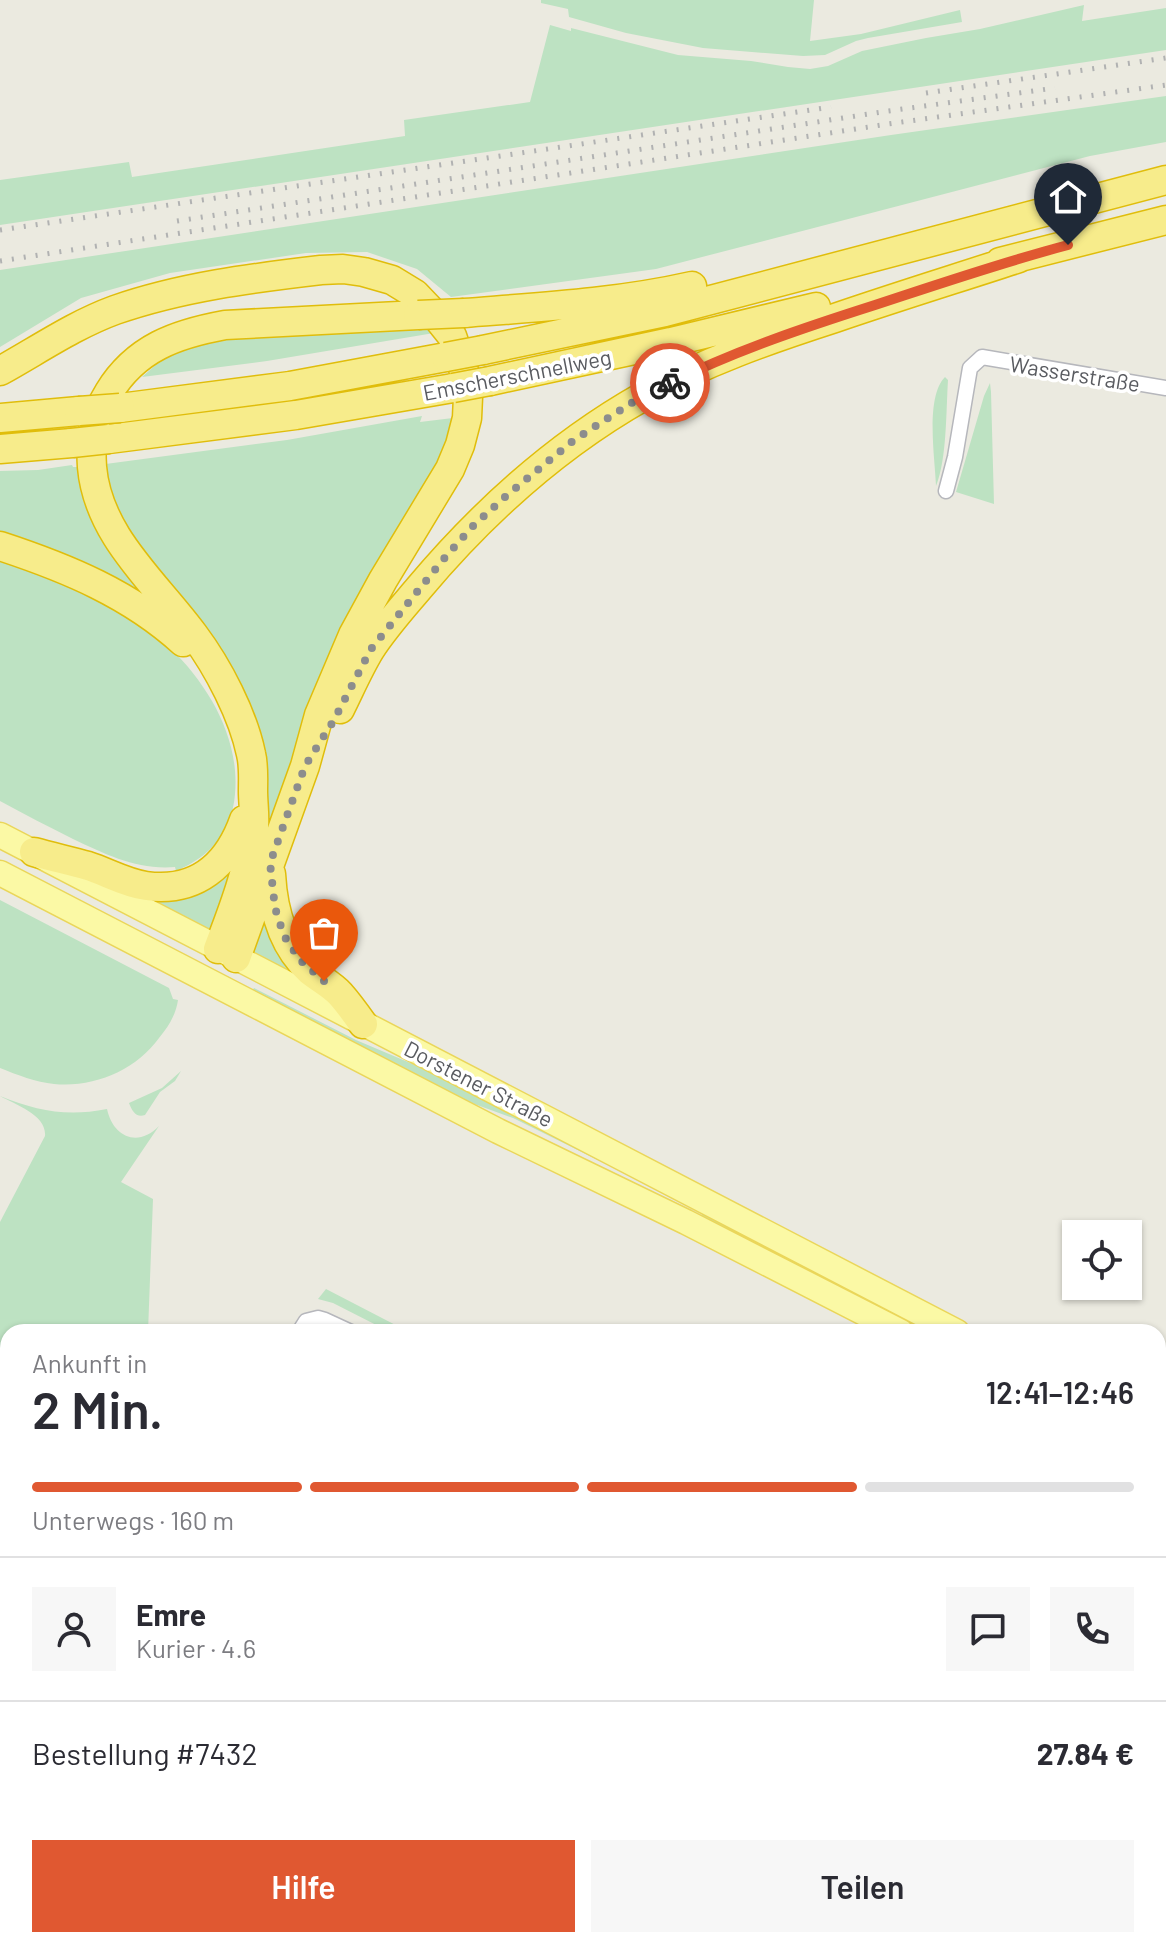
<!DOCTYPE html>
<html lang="de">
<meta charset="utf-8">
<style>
body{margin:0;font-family:Barlow,sans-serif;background:#f7f7f7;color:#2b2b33;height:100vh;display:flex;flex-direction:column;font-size:30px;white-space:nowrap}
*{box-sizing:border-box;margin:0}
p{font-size:26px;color:#7c7c81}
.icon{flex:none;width:44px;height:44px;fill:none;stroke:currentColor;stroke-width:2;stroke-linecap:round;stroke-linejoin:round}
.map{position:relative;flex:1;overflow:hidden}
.sheet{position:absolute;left:0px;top:1324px;width:1166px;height:624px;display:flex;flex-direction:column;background:#fff;border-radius:24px 24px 0 0;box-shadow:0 2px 6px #0004}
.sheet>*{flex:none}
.buttons{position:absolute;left:1062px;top:1220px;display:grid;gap:16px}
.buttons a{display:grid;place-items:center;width:80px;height:80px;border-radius:0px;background:#fff;box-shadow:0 2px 6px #0004;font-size:40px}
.pin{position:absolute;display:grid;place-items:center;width:68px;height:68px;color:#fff;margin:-82px -34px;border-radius:50% 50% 50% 0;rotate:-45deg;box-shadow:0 0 8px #0007}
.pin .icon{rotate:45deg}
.courier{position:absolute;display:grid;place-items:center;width:80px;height:80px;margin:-40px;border:6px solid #e05831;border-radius:50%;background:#fff;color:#222;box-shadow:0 2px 10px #0007}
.overview em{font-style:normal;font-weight:600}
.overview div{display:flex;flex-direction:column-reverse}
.overview{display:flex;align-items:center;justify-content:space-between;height:136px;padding:0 32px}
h1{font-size:52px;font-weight:600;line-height:60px}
.bar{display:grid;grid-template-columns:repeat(4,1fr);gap:12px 8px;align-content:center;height:96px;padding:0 32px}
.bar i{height:10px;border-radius:6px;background:#e1e1e2}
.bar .selected{background:#e05831}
.bar p{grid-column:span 4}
.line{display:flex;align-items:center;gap:20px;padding:0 32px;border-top:2px solid #e1e1e2}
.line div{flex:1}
.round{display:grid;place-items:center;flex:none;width:84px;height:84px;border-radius:0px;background:#f7f7f7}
.primary-button{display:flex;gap:16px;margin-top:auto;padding:16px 32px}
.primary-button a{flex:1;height:92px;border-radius:0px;background:#e05831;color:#fff;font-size:32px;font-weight:600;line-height:92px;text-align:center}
.primary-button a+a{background:#f7f7f7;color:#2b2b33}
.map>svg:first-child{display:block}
.green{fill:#bde2c2}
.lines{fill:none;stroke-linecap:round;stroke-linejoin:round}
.minor-casing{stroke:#b6b7bc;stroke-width:17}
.secondary-casing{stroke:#b6b8be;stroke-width:25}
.primary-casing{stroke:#ead65a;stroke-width:27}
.motorway-casing{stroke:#e0bd0b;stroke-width:31}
.minor{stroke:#fff;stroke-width:14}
.secondary{stroke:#fff;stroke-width:22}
.primary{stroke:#fbf9a5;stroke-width:24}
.motorway{stroke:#f7ec8b;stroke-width:28}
.rail{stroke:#b1b2b2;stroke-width:5;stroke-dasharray:2 10;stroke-linecap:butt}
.motorway-bridge-casing{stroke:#e0bd0b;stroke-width:31;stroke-linecap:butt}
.motorway-bridge{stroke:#f7ec8b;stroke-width:28}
.done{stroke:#8c8d8d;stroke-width:8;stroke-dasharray:0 14.4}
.route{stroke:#e05831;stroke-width:10}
.labels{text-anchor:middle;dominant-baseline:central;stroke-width:7;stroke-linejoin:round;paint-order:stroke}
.street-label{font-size:22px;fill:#595b60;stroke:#fff}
</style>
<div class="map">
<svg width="1166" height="1948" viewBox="0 0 1166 1948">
<rect width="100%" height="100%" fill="#ebeae0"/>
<path class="green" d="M541,0H814L810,41L861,34L960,10L962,22L868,38L856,41L825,55L803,56L703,48L626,33L569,17L568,9L541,3Z
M1084,5L1082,21L1166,8V50L0,225V180L129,162L132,177L405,136L404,120L530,102L550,25L571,31V28L678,55L751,61L788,67L810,69L828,66L862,51L926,38L980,29Z
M1166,96V142L1090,156L656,269L451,297L417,269L367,252L306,253L170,273L81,298L0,347V270L891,135Z
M428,326L434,333L267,361L142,377L168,354L200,342L242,336Z
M945,377L948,380C946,411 947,459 936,486C935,458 925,397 945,377Z
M990,383L991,392L994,504L956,492L984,396Z
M462,411L260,871L266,783L130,547L98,465L287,440L422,416L420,422L453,418Z
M72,465L73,467H77L85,500L92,518L177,626L0,540V471L38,470Z
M0,559C83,590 166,620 212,701C228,729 238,761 235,794C232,832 211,856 176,871L175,867C137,870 107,855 73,839C49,827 24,814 0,801Z
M240,851L211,931L143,896Z
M0,900L169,988L173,999L178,1000C176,1014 169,1026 159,1038C136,1070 94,1088 54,1084C36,1082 17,1075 0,1068Z
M264,907L317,988L251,952Z
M254,988L356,1040L441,1076L618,1167L616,1169L513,1118L458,1098L252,991Z
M181,1071L175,1081L160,1092L145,1115C136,1118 132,1111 129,1103L162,1088Z
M0,1096C37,1111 67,1117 107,1109C113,1137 138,1148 159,1126L121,1182L153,1199L148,1332H8V1697L0,1702V1222L45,1136C47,1115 16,1105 0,1096Z
M703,1212L935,1332H923L700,1219Z
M326,1289L409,1332H390L333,1303L318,1299Z
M8,1704V1870L4,1948H0V1709Z
M613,1940H838L831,1948H612Z"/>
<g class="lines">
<g class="minor-casing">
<path id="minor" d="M946,491L955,457L970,368L982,357L1166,388
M299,1332L306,1321L318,1318L325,1320L351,1332
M1158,1909L1166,1916
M250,1948L261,1943"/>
</g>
<g class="secondary-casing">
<path id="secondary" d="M1158,1584L1166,1574
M857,1948L863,1940"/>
</g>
<g class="primary-casing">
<path id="primary" d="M0,835C319,1001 640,1164 957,1332
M0,873L498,1131L686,1222L901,1332
M1158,1456L1166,1461
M1158,1497L1166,1503"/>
</g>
<g class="motorway-casing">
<path id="motorway" d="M1000,262L1166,220
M464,313C540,307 617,303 692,286
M483,350L665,312L1166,180
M0,371C38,350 74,325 115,310C181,287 252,278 321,270L343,269L364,272L392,280L415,294L436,316L452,336L466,377L468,397L467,418L460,445L450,469L383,580L353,635L319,715L305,766L236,958
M490,381L671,342L816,307
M120,408L290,386L446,357
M0,418L79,411
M109,439L296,415L453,388
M0,449L72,443
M0,546C67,568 130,594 183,642
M340,709C350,689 359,668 370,650C384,628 403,607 419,588C483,512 557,445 644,396C703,362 770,339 835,318C896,297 958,278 1019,258
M34,852C52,857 70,861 88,866C107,872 125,883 146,886C196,893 228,865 244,820
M271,874C273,910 282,946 310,971C320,979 332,985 340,994C348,1003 356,1014 363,1024
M218,949C232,913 250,865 254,827C255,815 253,803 253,791C253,778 254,766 251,754C243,715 218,667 194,635C155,582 98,536 92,467C90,437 93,418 109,392C136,348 176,334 225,325L418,315"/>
</g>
<use href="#minor" class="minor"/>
<use href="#secondary" class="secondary"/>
<use href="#primary" class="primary"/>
<use href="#motorway" class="motorway"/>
<path class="rail" d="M926,93L1166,58
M177,221L888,111L1055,88
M0,230L831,107
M0,261L888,124L1166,85"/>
<g class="motorway-bridge-casing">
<path id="motorway-bridge" d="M418,315L464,313
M446,357L483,350
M453,388L490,381
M79,411L120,408
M72,443L109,439"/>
</g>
<use href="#motorway-bridge" class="motorway-bridge"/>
</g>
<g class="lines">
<path class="done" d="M324,981L300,960L284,936L275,908L270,863L305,766L334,720L371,649L442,561L472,527L506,496L574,440L644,395L670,383"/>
<path class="route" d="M670,383C737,350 806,327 875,305C939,284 1003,262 1068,245"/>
</g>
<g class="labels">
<g class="street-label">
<text transform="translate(1075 373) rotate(9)">Wasserstraße</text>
<text transform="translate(517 374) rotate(-11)">Emscherschnellweg</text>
<text transform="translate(479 1083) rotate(27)">Dorstener Straße</text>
</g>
</g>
</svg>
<div class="buttons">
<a><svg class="icon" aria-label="locate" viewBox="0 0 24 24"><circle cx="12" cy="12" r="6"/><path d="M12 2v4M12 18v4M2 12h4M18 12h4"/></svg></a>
</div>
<div class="pin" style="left:324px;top:981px;background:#ea580c"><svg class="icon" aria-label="bag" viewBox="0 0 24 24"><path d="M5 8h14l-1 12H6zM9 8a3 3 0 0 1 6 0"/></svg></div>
<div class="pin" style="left:1068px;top:245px;background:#1f2937"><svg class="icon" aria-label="home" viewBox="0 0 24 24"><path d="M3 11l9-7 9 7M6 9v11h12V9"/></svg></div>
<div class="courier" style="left:670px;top:383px"><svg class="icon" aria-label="bike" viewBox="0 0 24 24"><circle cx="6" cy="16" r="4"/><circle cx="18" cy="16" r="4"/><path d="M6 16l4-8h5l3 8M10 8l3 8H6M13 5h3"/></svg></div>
<section class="sheet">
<div class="overview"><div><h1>2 Min.</h1><p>Ankunft in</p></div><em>12:41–12:46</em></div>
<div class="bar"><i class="selected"></i><i class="selected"></i><i class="selected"></i><i></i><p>Unterwegs · 160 m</p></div>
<div class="line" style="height:144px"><a class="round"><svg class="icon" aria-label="person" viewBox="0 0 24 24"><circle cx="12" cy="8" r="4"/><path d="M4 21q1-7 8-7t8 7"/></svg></a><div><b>Emre</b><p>Kurier · 4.6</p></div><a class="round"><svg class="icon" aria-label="chat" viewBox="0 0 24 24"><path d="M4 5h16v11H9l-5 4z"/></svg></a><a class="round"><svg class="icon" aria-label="phone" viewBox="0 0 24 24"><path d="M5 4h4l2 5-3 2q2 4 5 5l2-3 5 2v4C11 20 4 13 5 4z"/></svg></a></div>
<div class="line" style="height:104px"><div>Bestellung #7432</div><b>27.84 €</b></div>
<div class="primary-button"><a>Hilfe</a><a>Teilen</a></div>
</section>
</div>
